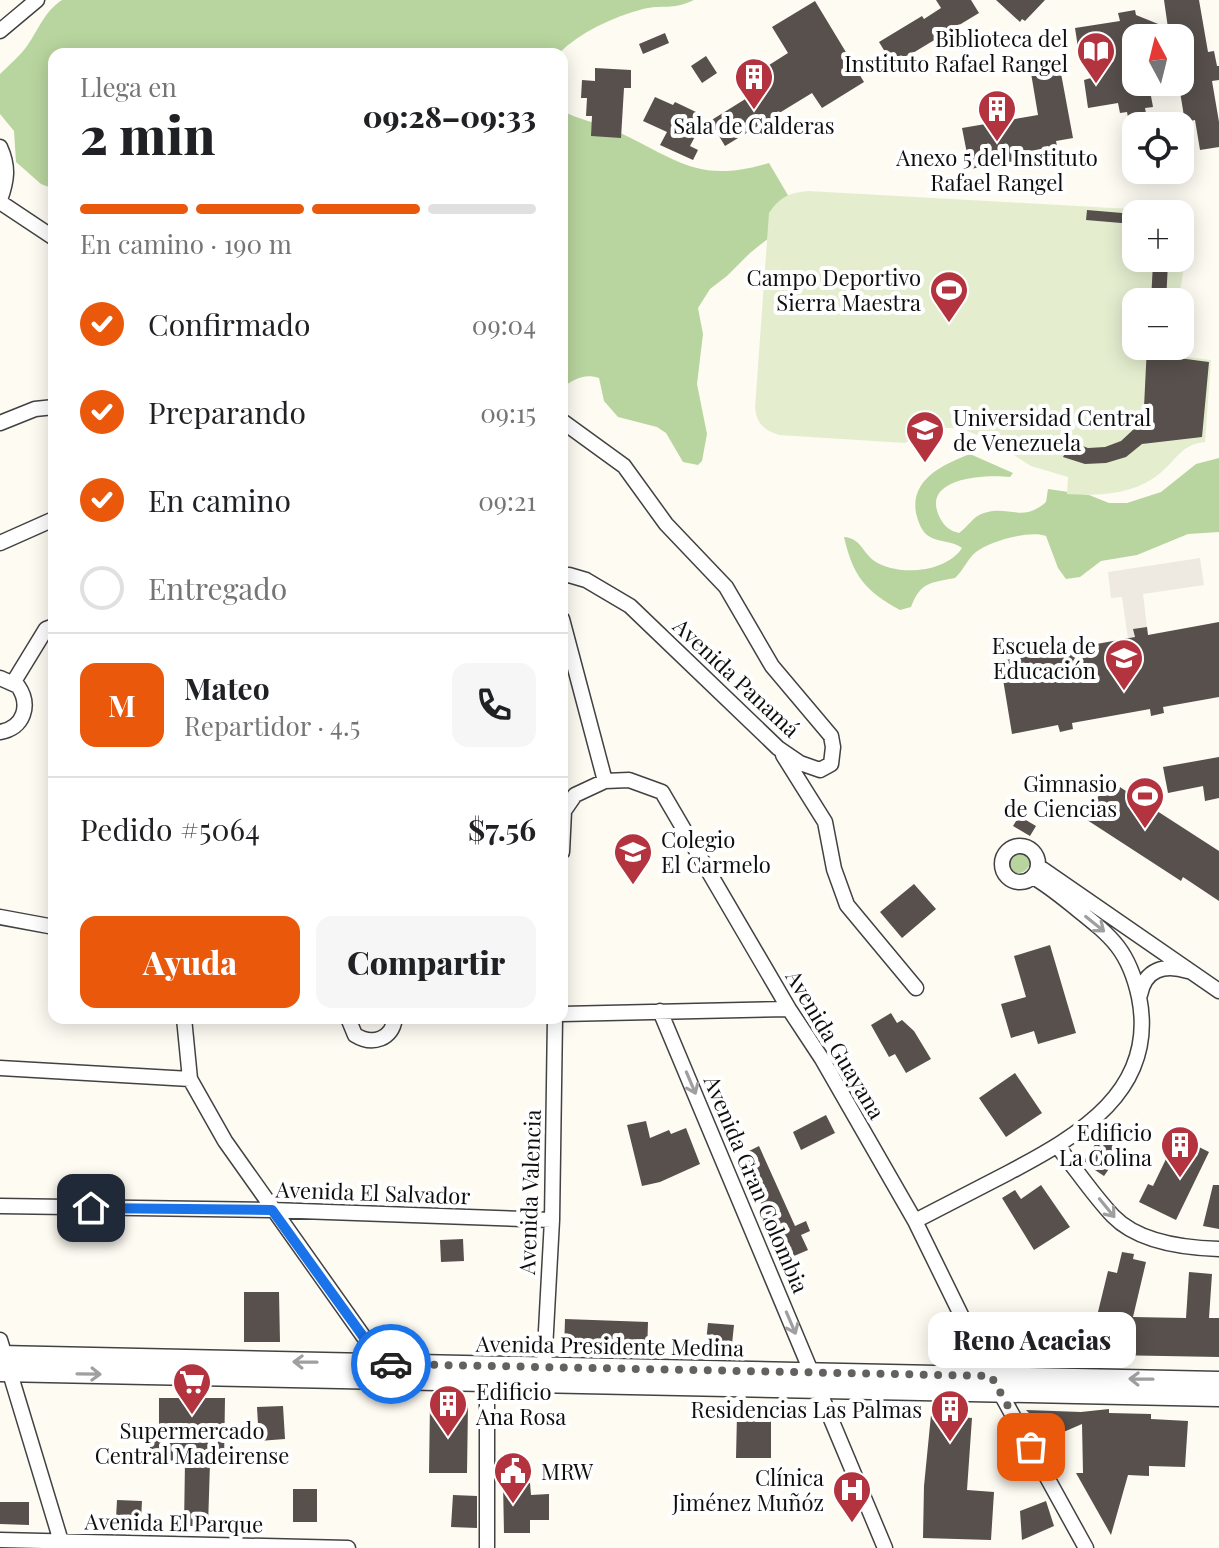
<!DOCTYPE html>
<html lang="es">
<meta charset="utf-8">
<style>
body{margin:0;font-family:"Playfair Display",serif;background:#f6f6f6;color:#202124;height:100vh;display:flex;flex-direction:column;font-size:30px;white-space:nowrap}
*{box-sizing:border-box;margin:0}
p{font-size:26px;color:#757577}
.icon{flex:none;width:44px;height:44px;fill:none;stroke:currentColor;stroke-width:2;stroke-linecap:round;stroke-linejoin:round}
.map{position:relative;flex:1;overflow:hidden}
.sheet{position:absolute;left:48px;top:48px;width:520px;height:976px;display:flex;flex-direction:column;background:#fff;border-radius:16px;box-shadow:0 4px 20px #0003}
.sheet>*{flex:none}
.needle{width:52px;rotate:353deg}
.buttons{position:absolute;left:1122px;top:24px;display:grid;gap:16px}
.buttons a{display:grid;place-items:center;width:72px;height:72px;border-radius:16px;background:#fff;box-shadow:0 4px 20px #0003;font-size:40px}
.pin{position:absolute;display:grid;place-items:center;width:68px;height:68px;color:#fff;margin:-34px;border-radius:16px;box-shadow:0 4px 12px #0006}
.courier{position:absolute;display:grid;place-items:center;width:80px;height:80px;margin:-40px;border:6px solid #1a73e8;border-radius:50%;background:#fff;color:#222;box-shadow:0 2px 10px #0007}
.bubble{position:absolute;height:56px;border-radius:16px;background:#fff;box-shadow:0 4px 20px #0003;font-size:26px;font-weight:800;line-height:56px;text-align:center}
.headline em{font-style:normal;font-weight:800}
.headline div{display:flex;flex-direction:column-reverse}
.headline{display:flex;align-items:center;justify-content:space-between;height:136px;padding:0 32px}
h1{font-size:52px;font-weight:800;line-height:60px}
.bar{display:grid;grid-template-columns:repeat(4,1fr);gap:12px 8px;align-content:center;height:96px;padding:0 32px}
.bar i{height:10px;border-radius:6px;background:#e0e0e0}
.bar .current{background:#ea580c}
.bar p{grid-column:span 4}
.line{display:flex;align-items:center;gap:20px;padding:0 32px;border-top:2px solid #e0e0e0}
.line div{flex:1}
.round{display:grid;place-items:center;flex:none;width:84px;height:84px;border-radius:16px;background:#f6f6f6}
ol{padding:0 32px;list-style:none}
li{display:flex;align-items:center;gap:24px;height:88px}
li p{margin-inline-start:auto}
li .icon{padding:8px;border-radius:50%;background:#ea580c;color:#fff;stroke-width:4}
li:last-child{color:#757577}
li i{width:44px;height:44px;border:4px solid #e0e0e0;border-radius:50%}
.button{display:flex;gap:16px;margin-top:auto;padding:16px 32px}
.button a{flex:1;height:92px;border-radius:16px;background:#ea580c;color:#fff;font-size:32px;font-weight:800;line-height:92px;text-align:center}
.button a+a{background:#f6f6f6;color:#202124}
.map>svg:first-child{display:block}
.forest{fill:#b9d59f}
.pitch{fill:#e4eecf}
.plaza{fill:#eeeae1}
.building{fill:#57504c;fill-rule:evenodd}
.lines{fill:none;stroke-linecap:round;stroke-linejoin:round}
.minor-casing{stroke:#424242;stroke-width:17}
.tertiary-casing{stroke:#424242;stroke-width:21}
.minor{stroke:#fff;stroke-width:14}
.tertiary{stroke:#fff;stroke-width:18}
.oneway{stroke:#9f9f9f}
.done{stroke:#63625f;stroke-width:8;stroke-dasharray:0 14.4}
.route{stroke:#1a73e8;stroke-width:10}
.labels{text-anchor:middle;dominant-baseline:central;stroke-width:8;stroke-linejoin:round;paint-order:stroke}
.poi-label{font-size:22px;fill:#0f0f0f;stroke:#fff;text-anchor:end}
.street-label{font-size:22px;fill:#0f0f0f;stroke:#fff}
</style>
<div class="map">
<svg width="1219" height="1548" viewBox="0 0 1219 1548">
<rect width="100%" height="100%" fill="#fefbf3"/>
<path class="forest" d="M62,0H694C671,11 663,4 643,9C611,18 582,31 558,54H54V189L41,184L16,162L14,131L0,114V74C9,65 19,57 27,46C39,29 44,12 62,0Z
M562,110C577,120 597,122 614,130C676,158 696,185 769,163L799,214L750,253L727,276L710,289L698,308L703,334L697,384L707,434L702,461L698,465L683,462L666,433L657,427L618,417L604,401L599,378C584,373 573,380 562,388Z
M970,454L1013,473L1010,477C986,474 919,477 940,518C944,526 950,531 959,533C968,527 973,516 984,513C1008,505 1023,523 1046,502L1048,489L1089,495L1109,503H1127L1161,492L1196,464L1219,458V532L1188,534L1137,555L1101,561L1080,577L1066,579L1058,568L1046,536C1030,530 989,541 976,552C967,559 964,570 955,578C931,583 921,581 911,607L900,610C865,591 853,576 844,537C860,538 862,551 873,560C896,577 946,573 962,548C952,540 937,543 927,535C921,530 918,521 916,513C910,479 944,464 970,454Z
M1006 861a12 12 0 1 1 24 0a12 12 0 1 1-24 0Z"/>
<path class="pitch" d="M808,191L1148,210L1157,214H1136V258H1180V236C1189,254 1181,283 1178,302H1136V346H1174L1173,355L1211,360L1205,442C1181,444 1176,461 1159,474C1133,495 1099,496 1067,494L1068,477L1031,466L988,439L959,428H943L924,432L905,443L779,435C764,430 757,424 755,408L769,213C780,197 789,193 808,191Z"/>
<path class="plaza" d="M1200,558L1204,585L1143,594L1147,627L1134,629L1135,637L1128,639L1122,597L1111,598L1108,572Z"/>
<path class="building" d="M936,0H971L979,13L893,65L879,42L922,16L924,19L941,8Z
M996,0H1045L1025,21L1022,19L1020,22Z
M1164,0H1199L1208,52L1214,51L1217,66H1219V80L1212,81L1219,122V147L1200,150L1195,120L1185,122L1180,92L1151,96L1153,107L1145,108L1148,124L1130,127L1127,112L1120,113L1118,103L1088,108L1084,80L1091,78L1087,53L1079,54L1075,28L1120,21L1118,13L1135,10L1136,15L1168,28ZM1136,38H1180L1184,63L1180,64V82H1136Z
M815,1L864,82L822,108L812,93L725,146L710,121L763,88L755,74L788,53L772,27Z
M665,33L669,43L643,54L639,44Z
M706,56L717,73L702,83L691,66Z
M595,68L631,70V88H624L621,138L591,136L592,116H586L587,98H581L582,80L595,81Z
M1060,68L1073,138L1056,141L1057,146L1030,151L1031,158L970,169L962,128L1038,115L1031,73Z
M655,97L673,105L675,102L696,112L684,137L700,127L690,146L698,150L693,160L660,145L667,132L643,121Z
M1087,210L1134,214L1133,224L1086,220Z
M1153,262L1168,263L1166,302H1151Z
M1147,346H1163V356L1209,362L1202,437L1142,444L1126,457L1106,463L1085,464L1063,457L1071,442L1088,448L1105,447L1121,441L1134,429L1144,407Z
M1219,622V697L1163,707L1164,713L1151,716L1150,709L1072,723L1073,729L1060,732L1058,725L1012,734L1000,661L1046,653L1045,645L1056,643L1058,651L1135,637L1133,629L1147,627L1148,635Z
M1219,757V798L1205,801L1203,786L1168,793L1163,767Z
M1109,780L1219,851V901L1183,877L1181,881L1084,818Z
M1019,816L1036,826L1030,836L1013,826Z
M914,884L936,909L902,938L880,912Z
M1050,945L1076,1033L1038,1044L1034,1031L1011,1038L1001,1004L1026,997L1014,956Z
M891,1013L897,1023L902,1020L914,1031L931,1059L906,1073L895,1054L889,1057L871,1025Z
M1015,1073L1042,1113L1006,1137L979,1098Z
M826,1115L835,1133L801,1150L793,1132Z
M646,1121L650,1138L669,1130L671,1134L686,1128L700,1164L660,1182L642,1186L627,1125Z
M1120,1128L1118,1156L1104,1176L1083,1162L1096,1143L1102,1147Z
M1183,1139L1209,1152L1176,1220L1139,1202L1148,1184L1153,1186L1166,1159L1171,1162Z
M759,1146L795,1226L806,1221L810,1231L801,1235L808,1250L787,1259L739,1156Z
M1041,1185L1070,1227L1034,1250L1002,1198L1015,1190L1021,1199Z
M1213,1185H1219V1229L1203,1226Z
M463,1239L464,1261L441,1262L440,1240Z
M1122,1252L1134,1254L1133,1259L1146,1262L1133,1317L1186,1318L1189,1272L1212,1274L1209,1318H1219V1357L1053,1354L1054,1316H1097L1108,1271L1117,1273Z
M244,1292H279L280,1342H244Z
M565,1319L648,1322L647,1354L564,1351Z
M708,1323L734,1325L732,1344L706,1342Z
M159,1398H225L224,1463H210L208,1526H184L185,1462H150V1434H159Z
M430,1403L468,1404L467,1473H429Z
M283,1406L285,1439L259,1441L257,1407Z
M1109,1409V1413L1151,1414V1419L1188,1421L1185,1467L1149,1466V1476L1128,1475L1111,1535L1076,1473H1083L1082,1424L1052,1437L1026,1410L1081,1412Z
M737,1414H771V1458H736Z
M931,1415L972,1418L967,1490L994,1492L991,1540L923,1538L924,1486Z
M503,1483H530L531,1495L549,1494V1520H530V1533H504Z
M293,1489H317V1522H293Z
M453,1495L477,1496V1528L451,1527Z
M117,1500L142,1501L141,1519L116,1518Z
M1046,1501L1054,1526L1022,1540L1020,1511Z
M0,1502H29V1525L0,1524Z"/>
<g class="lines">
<g class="minor-casing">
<path id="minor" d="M0,31L37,0
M0,147C9,167 7,180 0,200
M0,202L54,238
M562,421L624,466L666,524L726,587L772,666L831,736L833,747L831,764L820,770L800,763L778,748L630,606L586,580L569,575L562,576
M0,423L35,409L54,407
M0,543L54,519
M562,619L605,781
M0,678L18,686C31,705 24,728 0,732
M13,683L46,629L54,626
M783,755L825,822L834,869L847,905L916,988
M1002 864a18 18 0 1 1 36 0a18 18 0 1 1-36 0Z
M562,852L564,811L575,795L605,781L629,780L662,792L789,1009L822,1059L915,1221L991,1376L1086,1548
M1038,866L1219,991
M0,917L54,927
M1140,995C1145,969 1164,964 1188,971
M660,1011L885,1548
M562,1014L789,1009
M184,1018L190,1079L225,1141L383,1364
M348,1018L355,1035C373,1046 392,1039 395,1018
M0,1068L190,1079
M1058,1147C1076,1169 1093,1195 1113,1216C1138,1242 1185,1248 1219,1249
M0,1206L272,1210L552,1220
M915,1221C946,1205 977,1189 1008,1173C1078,1136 1158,1091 1139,997C1129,951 1112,937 1078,910C1063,898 1049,886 1033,877
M0,1340L63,1548
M544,1368L552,1220L555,1018
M487,1381V1548
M0,1540L348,1548"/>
</g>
<g class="tertiary-casing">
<path id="tertiary" d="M0,1355L1219,1381
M0,1372L1219,1397"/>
</g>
<use href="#minor" class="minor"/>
<use href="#tertiary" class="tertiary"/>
</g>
<defs><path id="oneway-shaft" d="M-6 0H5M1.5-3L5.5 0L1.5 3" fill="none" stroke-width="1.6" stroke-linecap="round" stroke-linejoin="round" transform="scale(2)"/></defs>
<g class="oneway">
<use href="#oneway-shaft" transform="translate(1095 924) rotate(39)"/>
<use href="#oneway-shaft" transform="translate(691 1083) rotate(67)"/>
<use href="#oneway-shaft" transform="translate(1107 1208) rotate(51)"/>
<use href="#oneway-shaft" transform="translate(791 1323) rotate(67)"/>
<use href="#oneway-shaft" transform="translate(305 1362) rotate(-179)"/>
<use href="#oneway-shaft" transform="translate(89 1374) rotate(1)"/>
<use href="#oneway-shaft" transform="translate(1141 1379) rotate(-179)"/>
</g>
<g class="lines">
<path class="done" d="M391,1364L991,1376L1031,1447"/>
<path class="route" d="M91,1208L272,1210L383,1364H391"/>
</g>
<defs>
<g id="library-pin" transform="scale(2)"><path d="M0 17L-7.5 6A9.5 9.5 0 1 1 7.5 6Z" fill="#b3333e" stroke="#fff"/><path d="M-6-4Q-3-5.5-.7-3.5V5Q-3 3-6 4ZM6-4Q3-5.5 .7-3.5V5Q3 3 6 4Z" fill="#fff"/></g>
<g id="building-pin" transform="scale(2)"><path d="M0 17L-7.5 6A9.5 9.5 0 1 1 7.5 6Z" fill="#b3333e" stroke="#fff"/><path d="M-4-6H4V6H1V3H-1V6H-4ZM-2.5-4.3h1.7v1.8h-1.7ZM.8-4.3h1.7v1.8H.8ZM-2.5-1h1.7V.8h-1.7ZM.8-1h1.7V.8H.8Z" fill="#fff"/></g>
<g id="stadium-pin" transform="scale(2)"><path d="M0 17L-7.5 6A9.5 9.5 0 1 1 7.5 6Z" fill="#b3333e" stroke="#fff"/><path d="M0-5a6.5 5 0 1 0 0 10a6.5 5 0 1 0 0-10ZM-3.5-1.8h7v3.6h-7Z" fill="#fff"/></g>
<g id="university-pin" transform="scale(2)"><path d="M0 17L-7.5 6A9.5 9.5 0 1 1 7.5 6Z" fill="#b3333e" stroke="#fff"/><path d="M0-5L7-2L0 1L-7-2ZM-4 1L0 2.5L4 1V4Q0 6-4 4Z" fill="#fff"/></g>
<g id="school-pin" transform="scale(2)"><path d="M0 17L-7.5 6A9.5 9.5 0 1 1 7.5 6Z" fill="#b3333e" stroke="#fff"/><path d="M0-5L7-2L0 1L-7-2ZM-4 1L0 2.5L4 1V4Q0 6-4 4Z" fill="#fff"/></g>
<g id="supermarket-pin" transform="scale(2)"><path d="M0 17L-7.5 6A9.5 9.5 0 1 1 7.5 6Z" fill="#b3333e" stroke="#fff"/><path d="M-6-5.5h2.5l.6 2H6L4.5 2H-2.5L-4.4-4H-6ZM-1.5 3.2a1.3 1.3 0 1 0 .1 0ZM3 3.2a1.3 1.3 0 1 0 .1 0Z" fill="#fff"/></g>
<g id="civic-pin" transform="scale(2)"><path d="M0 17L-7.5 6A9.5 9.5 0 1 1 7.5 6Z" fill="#b3333e" stroke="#fff"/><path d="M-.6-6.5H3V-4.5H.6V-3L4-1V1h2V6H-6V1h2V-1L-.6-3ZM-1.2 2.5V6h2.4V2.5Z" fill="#fff"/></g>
<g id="hospital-pin" transform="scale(2)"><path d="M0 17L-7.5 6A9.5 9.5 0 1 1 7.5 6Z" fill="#b3333e" stroke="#fff"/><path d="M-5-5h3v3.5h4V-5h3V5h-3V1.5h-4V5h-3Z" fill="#fff"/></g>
</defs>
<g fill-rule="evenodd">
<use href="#library-pin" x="1096" y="51"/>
<use href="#building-pin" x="754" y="77"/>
<use href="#building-pin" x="997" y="109"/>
<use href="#stadium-pin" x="949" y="290"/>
<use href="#university-pin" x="925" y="430"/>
<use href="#university-pin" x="1124" y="658"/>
<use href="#stadium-pin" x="1145" y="796"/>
<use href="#school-pin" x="633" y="852"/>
<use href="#building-pin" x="1180" y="1145"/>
<use href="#supermarket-pin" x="192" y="1382"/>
<use href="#building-pin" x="448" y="1404"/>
<use href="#building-pin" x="950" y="1409"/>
<use href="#civic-pin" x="513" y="1471"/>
<use href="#hospital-pin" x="852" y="1490"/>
</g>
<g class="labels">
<g class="poi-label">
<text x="1068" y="38">Biblioteca del<tspan x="1068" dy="25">Instituto Rafael Rangel</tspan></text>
<text x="754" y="125" text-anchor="middle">Sala de Calderas</text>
<text x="997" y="157" text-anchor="middle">Anexo 5 del Instituto<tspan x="997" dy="25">Rafael Rangel</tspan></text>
<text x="921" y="277">Campo Deportivo<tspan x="921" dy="25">Sierra Maestra</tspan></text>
<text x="953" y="417" text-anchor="start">Universidad Central<tspan x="953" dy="25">de Venezuela</tspan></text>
<text x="1096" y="645">Escuela de<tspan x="1096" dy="25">Educación</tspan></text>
<text x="1117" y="783">Gimnasio<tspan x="1117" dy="25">de Ciencias</tspan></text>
<text x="661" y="839" text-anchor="start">Colegio<tspan x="661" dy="25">El Carmelo</tspan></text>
<text x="1152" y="1132">Edificio<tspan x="1152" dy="25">La Colina</tspan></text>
<text x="476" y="1391" text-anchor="start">Edificio<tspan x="476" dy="25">Ana Rosa</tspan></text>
<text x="922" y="1409">Residencias Las Palmas</text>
<text x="192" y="1430" text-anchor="middle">Supermercado<tspan x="192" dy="25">Central Madeirense</tspan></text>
<text x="541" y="1471" text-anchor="start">MRW</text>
<text x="824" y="1477">Clínica<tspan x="824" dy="25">Jiménez Muñóz</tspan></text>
</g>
<g class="street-label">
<text transform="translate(737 677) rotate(43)">Avenida Panamá</text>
<text transform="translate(836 1044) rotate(59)">Avenida Guayana</text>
<text transform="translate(757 1184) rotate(67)">Avenida Gran Colombia</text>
<text transform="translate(373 1192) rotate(2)">Avenida El Salvador</text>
<text transform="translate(529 1192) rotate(-88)">Avenida Valencia</text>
<text transform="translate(610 1345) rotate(1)">Avenida Presidente Medina</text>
<text transform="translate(174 1522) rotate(1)">Avenida El Parque</text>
</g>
</g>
</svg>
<div class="buttons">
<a><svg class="needle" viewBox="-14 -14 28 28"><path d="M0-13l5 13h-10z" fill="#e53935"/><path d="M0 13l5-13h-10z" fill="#757577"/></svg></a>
<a><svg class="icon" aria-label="locate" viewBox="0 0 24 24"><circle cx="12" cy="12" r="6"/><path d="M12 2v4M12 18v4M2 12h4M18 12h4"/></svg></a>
<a>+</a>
<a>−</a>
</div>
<div class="pin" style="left:1031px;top:1447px;background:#ea580c"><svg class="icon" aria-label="bag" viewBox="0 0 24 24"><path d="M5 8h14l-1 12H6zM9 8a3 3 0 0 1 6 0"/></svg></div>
<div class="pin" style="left:91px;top:1208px;background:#1f2937"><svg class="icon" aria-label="home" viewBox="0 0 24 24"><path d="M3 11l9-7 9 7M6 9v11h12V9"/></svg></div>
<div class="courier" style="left:391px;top:1364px"><svg class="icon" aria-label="car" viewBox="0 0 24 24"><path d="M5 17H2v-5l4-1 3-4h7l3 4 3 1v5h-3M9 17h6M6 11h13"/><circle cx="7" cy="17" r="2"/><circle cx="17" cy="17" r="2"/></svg></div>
<div class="bubble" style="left:928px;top:1312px;width:208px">Reno Acacias</div>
<section class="sheet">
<div class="headline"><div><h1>2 min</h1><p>Llega en</p></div><em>09:28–09:33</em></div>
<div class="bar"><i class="current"></i><i class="current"></i><i class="current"></i><i></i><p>En camino · 190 m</p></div>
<ol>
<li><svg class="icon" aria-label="check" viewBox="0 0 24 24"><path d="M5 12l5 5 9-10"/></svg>Confirmado<p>09:04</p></li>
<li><svg class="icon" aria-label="check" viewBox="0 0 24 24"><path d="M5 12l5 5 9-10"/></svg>Preparando<p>09:15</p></li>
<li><svg class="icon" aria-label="check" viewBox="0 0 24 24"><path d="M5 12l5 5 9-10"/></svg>En camino<p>09:21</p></li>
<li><i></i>Entregado</li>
</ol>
<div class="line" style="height:144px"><b class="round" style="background:#ea580c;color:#fff">M</b><div><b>Mateo</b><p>Repartidor · 4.5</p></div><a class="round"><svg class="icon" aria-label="phone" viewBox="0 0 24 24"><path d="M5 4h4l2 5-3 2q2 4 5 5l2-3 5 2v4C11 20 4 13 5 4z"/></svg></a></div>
<div class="line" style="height:104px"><div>Pedido #5064</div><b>$7.56</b></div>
<div class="button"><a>Ayuda</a><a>Compartir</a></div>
</section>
</div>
